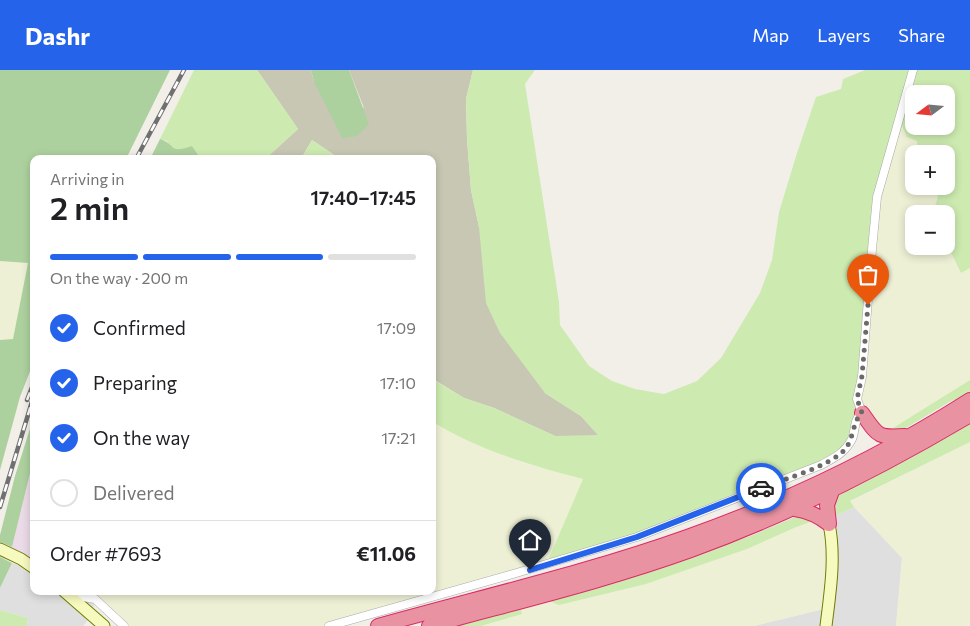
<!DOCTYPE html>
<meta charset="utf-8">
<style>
body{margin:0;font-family:Commissioner,sans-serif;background:#f2f2f2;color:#202124;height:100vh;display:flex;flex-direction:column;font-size:19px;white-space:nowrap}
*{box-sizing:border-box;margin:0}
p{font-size:16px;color:#757577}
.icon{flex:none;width:28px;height:28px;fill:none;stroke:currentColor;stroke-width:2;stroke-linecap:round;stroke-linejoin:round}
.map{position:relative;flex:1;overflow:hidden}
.panel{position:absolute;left:30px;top:85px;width:406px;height:440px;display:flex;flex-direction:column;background:#fff;border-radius:10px;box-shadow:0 2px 8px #0003}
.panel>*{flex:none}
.needle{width:32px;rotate:254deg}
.buttons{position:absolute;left:905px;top:15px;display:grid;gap:10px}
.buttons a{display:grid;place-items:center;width:50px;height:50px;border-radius:10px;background:#fff;box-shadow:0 2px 8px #0003;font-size:25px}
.pin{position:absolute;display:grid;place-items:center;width:42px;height:42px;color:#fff;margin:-51px -21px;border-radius:50% 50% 50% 0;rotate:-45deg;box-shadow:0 0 5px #0007}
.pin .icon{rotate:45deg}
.courier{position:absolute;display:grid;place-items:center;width:50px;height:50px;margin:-25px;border:4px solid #2563eb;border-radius:50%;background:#fff;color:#222;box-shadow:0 1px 6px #0007}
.overview em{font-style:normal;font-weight:600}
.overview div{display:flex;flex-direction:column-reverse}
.overview{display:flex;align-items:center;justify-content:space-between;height:85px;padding:0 20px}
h1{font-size:32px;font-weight:600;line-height:38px}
.bar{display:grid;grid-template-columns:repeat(4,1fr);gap:8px 5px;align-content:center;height:60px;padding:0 20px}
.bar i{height:6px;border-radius:4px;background:#e0e0e0}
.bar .active{background:#2563eb}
.bar p{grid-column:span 4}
.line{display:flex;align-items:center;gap:12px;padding:0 20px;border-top:1px solid #e0e0e0}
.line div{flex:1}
ol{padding:0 20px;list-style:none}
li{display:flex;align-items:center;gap:15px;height:55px}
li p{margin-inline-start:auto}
li .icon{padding:5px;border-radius:50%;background:#2563eb;color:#fff;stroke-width:4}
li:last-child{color:#757577}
li i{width:28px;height:28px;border:2px solid #e0e0e0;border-radius:50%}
header{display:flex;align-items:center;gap:30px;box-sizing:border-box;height:70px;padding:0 25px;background:#2563eb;color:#fff}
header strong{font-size:24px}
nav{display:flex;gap:28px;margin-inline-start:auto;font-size:18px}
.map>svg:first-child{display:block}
.residential{fill:#e0dfdf}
.industrial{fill:#ebdbe8}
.construction{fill:#c7c7b4}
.farmland{fill:#eef0d5}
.grass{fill:#cdebb0;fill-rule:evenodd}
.forest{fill:#add19e}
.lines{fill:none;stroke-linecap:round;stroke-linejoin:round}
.street-casing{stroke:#a9a9a9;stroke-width:9}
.secondary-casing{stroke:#707d05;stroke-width:13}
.highway-casing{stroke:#dc2a67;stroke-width:16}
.street{stroke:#fff;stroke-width:8}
.secondary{stroke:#f7fabf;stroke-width:11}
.highway{stroke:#e892a2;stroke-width:14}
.rail-casing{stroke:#707070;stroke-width:4.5}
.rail{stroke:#fff;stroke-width:2.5;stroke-dasharray:8;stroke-linecap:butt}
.done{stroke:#6b6a68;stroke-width:5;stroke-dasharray:0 9}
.route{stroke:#2563eb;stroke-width:6}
</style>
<header>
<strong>Dashr</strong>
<nav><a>Map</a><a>Layers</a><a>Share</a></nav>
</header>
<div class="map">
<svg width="970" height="556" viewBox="0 0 970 556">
<rect width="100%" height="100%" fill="#f2efe9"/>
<path class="residential" d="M854,437L902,488L896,556H754L828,538L835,446Z
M12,493L34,498V521H64L95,529L92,545L83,556H27L28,548L0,540V518Z"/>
<path class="industrial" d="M34,387V498L21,489L12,477Z"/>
<path class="construction" d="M257,0H311L314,12L364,38L349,0H473L466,29L467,69L471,120L479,157L545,323L581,346L599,366H555L494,338L464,328L433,309L432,89H340L312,70L301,89H265L298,59Z"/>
<path class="farmland" d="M899,50L917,71L918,84H914V116H931L938,126L935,136L939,144H914V176H946V172L961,202L970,198V310L885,363L865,339L861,327L877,127Z
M0,191L28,193L13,270H0Z
M433,352L475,374L523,393L583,409L546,495L329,556H124L95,529L64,521H432Z
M970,372V556H896L902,488L850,432Z
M818,449L832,470L828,538L754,556H481L521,544L520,536L544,529L559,535L646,514L747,479L794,458Z"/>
<path class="grass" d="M194,0H257L298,59L265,89H196L198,85L173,79L167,71L160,69Z
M473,0H535L525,14L559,232L560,255L589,296L612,311L635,319L664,324L697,311L721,288L760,223L772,190L779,142L797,83L816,27L841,19L843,9L865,0H970V198L961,203L946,172V167L949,165L946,160V144H939L935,136L938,126L931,116H946V84H918L917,71L907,67L900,51L877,127L857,329C864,349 850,369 840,386L637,467L546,495L583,409C530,395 480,381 433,352L432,309L464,328L494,338L555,366L598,365L581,346L545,323L500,263L486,233L479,157L471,120L467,69L466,29ZM914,24H946V56H914Z
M312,70L340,89H301Z
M970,310V324L965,327L951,331L901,361L885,363Z
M970,350V372L850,431L854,437L835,446L832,436L837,425Z
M802,444L818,449L794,458L747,479L646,514L559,535L544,529L748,467Z
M520,536L522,544L481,556H446Z
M0,540L28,548L27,556H0Z"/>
<path class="forest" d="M0,0H170L126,89H34V291L20,327L0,400V270L13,269L28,193L0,191Z
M311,0H349L369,54L357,66L342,68L314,12Z
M160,69C178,75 167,84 192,76L198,85L196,89H150Z
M34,346V387L12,477L0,472V465L15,406Z
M0,487L12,493L0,518Z"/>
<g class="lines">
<g class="street-casing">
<path id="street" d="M75,529L83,527L95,529L124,556
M329,556L513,504L637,467L821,395C834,388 845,383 852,369C856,360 853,350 862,343L857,329L862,307L871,190L877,127L913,0"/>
</g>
<g class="secondary-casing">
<path id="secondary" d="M0,479L21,489L34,498
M64,521L104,556
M826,556C830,523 836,487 829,454"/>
</g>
<g class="highway-casing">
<path id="highway" d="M862,343C878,366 877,368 905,366
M795,439C808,441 818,445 829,454
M829,454L827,435L832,421
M378,556C481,527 586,503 687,467C786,432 882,386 970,330
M429,556C516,532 605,511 691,480C790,444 879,399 970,345"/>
</g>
<use href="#street" class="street"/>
<use href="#secondary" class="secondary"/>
<use href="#highway" class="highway"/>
<g class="rail-casing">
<path id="rail" d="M136,89L184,0
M27,330L34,312
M0,437L34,325"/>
</g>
<use href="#rail" class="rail"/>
</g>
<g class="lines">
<path class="done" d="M761,418C784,409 832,396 846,378C854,367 853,350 862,343L857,329L862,306L868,235"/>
<path class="route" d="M530,500L637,467L761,418"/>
</g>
</svg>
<div class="buttons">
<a><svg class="needle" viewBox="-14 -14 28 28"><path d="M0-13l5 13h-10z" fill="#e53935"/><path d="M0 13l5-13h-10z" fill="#757577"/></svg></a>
<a>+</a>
<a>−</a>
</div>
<div class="pin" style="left:868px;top:235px;background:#ea580c"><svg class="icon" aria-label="bag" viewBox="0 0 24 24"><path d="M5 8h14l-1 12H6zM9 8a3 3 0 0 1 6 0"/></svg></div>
<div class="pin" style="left:530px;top:500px;background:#1f2937"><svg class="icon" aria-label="home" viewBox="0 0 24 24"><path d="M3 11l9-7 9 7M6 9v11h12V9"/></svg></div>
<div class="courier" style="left:761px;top:418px"><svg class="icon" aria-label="car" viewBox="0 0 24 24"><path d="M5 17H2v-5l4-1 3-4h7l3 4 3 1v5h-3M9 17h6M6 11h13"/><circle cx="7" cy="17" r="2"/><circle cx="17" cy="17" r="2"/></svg></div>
<section class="panel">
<div class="overview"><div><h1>2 min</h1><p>Arriving in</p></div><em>17:40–17:45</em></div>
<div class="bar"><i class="active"></i><i class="active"></i><i class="active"></i><i></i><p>On the way · 200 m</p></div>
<ol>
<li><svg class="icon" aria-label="check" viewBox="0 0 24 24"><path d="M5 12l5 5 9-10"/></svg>Confirmed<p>17:09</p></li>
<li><svg class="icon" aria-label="check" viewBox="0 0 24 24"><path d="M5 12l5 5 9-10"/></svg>Preparing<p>17:10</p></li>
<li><svg class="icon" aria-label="check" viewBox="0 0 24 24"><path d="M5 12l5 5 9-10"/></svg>On the way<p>17:21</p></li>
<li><i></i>Delivered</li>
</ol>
<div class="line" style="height:65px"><div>Order #7693</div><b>€11.06</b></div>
</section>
</div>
